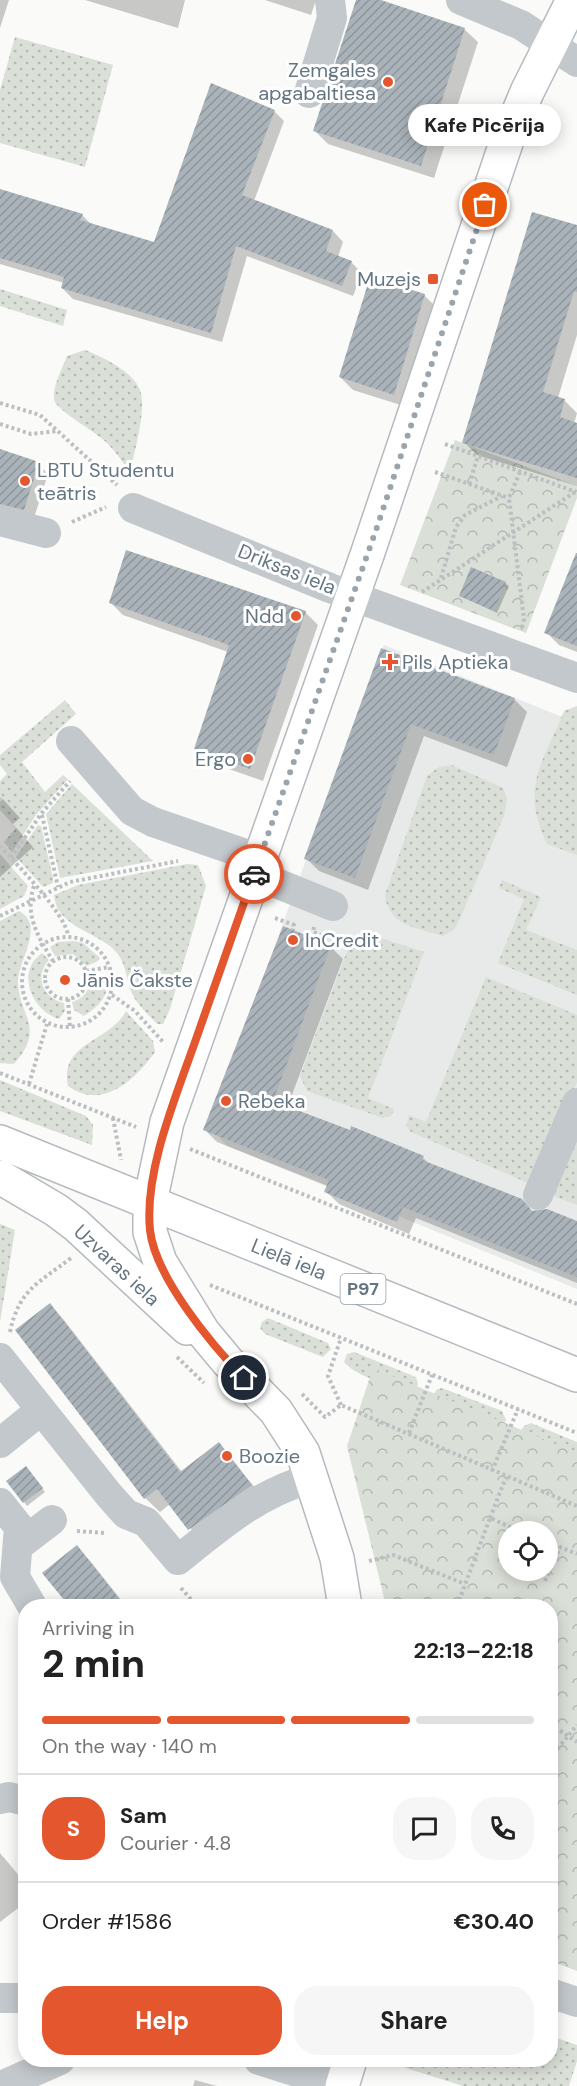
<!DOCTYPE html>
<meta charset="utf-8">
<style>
body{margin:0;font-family:"DM Sans",sans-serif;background:#f6f6f6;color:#222;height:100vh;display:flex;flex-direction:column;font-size:22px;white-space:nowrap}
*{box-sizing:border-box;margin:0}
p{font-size:20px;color:#767676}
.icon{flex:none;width:33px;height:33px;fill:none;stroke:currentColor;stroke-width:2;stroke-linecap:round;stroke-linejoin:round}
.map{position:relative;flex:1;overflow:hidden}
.drawer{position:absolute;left:18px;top:1599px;width:540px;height:468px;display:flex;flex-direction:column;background:#fff;border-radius:24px;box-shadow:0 3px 15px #0003}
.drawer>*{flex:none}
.tools{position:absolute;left:498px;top:1521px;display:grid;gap:12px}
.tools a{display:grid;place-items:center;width:60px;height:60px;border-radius:50%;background:#fff;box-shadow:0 3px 15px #0003;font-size:30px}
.pin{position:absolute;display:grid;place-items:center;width:51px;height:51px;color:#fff;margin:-26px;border:3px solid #fff;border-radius:50%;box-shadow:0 2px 6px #0007}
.courier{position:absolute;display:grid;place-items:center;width:60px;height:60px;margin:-30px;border:4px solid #e4572e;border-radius:50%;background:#fff;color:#222;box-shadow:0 2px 8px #0007}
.bubble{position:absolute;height:42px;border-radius:21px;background:#fff;box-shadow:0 3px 15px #0003;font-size:20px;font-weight:700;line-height:42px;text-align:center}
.headline em{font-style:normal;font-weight:700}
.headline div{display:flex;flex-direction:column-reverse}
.headline{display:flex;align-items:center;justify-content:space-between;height:102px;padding:0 24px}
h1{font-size:39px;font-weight:700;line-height:45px}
.bar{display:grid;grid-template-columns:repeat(4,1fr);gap:9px 6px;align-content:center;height:72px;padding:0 24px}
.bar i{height:8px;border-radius:4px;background:#e0e0e0}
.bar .active{background:#e4572e}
.bar p{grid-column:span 4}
.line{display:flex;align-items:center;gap:15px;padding:0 24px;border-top:2px solid #e0e0e0}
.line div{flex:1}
.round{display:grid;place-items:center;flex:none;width:63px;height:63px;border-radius:24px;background:#f6f6f6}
.button{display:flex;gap:12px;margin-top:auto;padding:12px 24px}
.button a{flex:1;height:69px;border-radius:24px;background:#e4572e;color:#fff;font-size:24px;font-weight:700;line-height:69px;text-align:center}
.button a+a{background:#f6f6f6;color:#222}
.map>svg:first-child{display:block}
.built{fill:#e8e9e9}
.grass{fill:url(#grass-dots)}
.park{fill:url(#park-crowns);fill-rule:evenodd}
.shadow{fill:#0003}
.building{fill:url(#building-hatch)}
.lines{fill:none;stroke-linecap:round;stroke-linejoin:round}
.major-casing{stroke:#b5babe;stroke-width:36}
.path{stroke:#bbbfc2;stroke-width:4;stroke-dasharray:3 3;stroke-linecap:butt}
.minor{stroke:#c3c8cc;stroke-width:30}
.major{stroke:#fff;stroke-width:33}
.done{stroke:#99a4ac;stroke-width:6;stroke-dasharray:0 10.8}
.route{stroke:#e4572e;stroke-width:8}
.poi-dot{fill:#e4572e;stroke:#fff;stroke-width:2}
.labels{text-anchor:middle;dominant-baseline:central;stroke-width:6;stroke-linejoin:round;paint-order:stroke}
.shield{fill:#fff;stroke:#939fa8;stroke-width:1.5}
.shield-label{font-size:18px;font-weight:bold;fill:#657683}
.poi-label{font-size:20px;fill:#657683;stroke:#fff;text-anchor:start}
.street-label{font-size:20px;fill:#657683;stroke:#fff}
</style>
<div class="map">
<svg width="577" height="2086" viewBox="0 0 577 2086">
<defs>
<pattern id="grass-dots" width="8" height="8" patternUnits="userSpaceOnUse" patternTransform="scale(1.5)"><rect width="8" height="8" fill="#dadfd7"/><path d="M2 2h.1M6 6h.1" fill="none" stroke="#b4b9b4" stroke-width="1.8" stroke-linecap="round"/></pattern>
<pattern id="park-crowns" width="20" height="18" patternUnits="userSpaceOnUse" patternTransform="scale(1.5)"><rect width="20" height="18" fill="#dadfd7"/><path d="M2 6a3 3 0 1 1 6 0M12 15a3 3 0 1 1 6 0" fill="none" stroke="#b4b9b4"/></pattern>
<pattern id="building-hatch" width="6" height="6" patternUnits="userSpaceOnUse" patternTransform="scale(1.5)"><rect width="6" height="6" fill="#aab3b9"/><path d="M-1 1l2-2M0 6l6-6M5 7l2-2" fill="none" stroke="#8e969c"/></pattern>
</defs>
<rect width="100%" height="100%" fill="#fafaf8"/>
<path class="built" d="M384,645L577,723V1289L227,1146L209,1127Z"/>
<path class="grass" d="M15,37L113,65L85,167L0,143V90Z
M0,289L67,310L63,326L0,306Z
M85,350C101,356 134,372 140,390C147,410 134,452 130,473C123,462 116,452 107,443C96,432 60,412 55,402C50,391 63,367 67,356Z
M65,700L76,714L22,762L45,792L63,775L68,779L36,815L12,852L4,842L16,828L0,810V802L3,799L0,795V781L7,774L0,765V755Z
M577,706V855L547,844C520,787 542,765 564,711Z
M452,765L503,788L507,799L504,816L461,916L454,930L443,936C418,928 388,926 385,895L427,776L439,767Z
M72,784L153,861L60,878L46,814Z
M38,825L41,826L53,878V883L43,887L16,857Z
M0,854L28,886L24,896L0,909Z
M187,864L198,865L206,886L170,1009L163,1024H157C148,1014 136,1004 131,991C125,974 126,959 110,946C92,932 56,924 54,895L78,885Z
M502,880L541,897L526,930L577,950V995L498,963L524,899L499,888Z
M19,911C46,925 18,961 18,981C18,1016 47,1027 14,1064L0,1063V921Z
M365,933L424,952L368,1098L394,1109L391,1116L383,1118L307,1091L300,1076L349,946Z
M74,941L83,943L100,958L98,961L87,966L73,954L55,956L50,947L58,942Z
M42,953L49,960C33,978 44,998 64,1003L65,1011L59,1019C32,1011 15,972 42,953Z
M90,975L105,979C112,994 97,1008 84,1016L74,1010L72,1002C85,998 91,989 90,975Z
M486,977L577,1015V1082L540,1174L528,1183L411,1132L406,1126L409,1115L426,1122Z
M126,1011L153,1041L155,1052C135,1080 102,1111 68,1086C59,1042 109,1043 126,1011Z
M0,1080L86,1116L93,1125L92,1145L0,1111Z
M577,1118V1205L548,1194Z
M0,1224L15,1230L0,1322Z
M268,1318L328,1343L331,1349L323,1357L265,1334L260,1328L262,1322Z
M354,1352L416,1377L418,1384L416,1390C394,1385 360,1380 344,1362L347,1354Z
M442,1388L502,1411L506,1420L503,1426L433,1397L436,1390Z
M531,1423L577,1442V1461L520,1432L524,1426Z
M551,2036L577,2045V2061L569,2086H463L390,2063L391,2060H550Z"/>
<path class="park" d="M455,440L577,486V498L526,633L400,585Z
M373,1368L577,1453V1971L551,1961L550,1606H386L347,1446ZM508,1532H548V1570H508Z"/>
<path class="shadow" d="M0,0H9L0,28Z
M85,0H185L178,28Z
M265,0H316L311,15Z
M357,0H376L464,29L478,42L434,178L328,144L315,131Z
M274,111L284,121L254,201L333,231L343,242L338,257L351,262L362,273L353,296L247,256L222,342L73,299L62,288L64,283L0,264V190L82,215L92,225L155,244Z
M577,227V335L558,398L564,400L577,413L574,424H577V486L477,455L464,442Z
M424,295L437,308L407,407L353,390L340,377Z
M0,451L38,464L48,474L34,518L0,514Z
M577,554V652L559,645L546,632Z
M505,583L509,586L497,613L461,596Z
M110,602L305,612L318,625L263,781L209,762L196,749L228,652L123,615Z
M382,650L514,699L527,712L507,767L424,736L368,890L319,871L306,858Z
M0,796L20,818L13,824L33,847L0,877Z
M330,946L343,959L287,1108L423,1158L430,1164L533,1212L577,1223V1283L416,1218L409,1234L339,1204L326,1191L328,1186L217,1142L205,1130Z
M50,1305L64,1320L182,1472L219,1444L265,1500L203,1543L170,1504L160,1512L145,1498Z
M29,1471L45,1492L27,1506L24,1502Z
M77,1547L91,1562L126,1606H71L45,1573Z
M0,1853L26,1884V1902L0,1922Z
M195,2080L217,2086H193Z"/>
<path class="building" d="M356,0H381L465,28L421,166L313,131Z
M211,83L275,110L242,195L333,230L326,251L352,261L342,286L236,246L211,333L61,288L64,277L0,258V189L83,214L80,220L154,242Z
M532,212L577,225V292L574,291L543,392L565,399L560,417L577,423V478L462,443Z
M370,277L425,294L394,395L339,377Z
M0,449L39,462L24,510L0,504Z
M126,550L306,611L250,769L194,749L229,645L109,603Z
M576,553H577V646L544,633Z
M471,567L506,582L494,611L459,596Z
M381,648L515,698L494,755L411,724L355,878L304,859Z
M283,926L331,945L273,1101L350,1130L351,1126L424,1156L422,1160L522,1199L532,1211L547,1209L577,1221V1277L403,1207L397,1222L324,1192L329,1180L203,1130Z
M50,1303L180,1472L219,1442L252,1485L188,1530L157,1489L144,1499L15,1330Z
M26,1466L43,1488L23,1503L6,1481Z
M77,1545L125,1606H69L42,1573Z"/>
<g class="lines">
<g class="major-casing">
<path id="major" d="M0,1142L577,1375
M0,1177L56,1210L76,1225L187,1328
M345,1606L337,1558L303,1453L276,1411L228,1362L203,1332L160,1262L150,1232V1202L167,1122L367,555L507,140L527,92L573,0
M342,2086L350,2060"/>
</g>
<path class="path" d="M0,403L40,415L117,485
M0,424L31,434L58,431
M445,444L576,492
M435,472L509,498
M520,472L509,498L524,619L522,628
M469,484L478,456
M72,522L106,507
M441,578L456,527L465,515L502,496
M422,592L575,492
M42,815L58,887
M0,846C17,865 64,912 68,935
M11,858L41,814L70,781
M34,886C24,914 38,937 53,961
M0,916L70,882L178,861
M275,918L294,925L293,930
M314,927L313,932L343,944
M22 982a45 45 0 1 1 90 0a45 45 0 1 1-90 0Z
M45 978a21 21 0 1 1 42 0a21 21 0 1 1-42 0Z
M86,971L109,967
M112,995L135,1011L164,1043
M68,999L70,1028
M0,1073L136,1127
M29,1084L47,1024
M113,1118L121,1160
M190,1149L577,1304
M210,1285L577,1433
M10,1332C19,1289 39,1283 71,1258
M177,1357L204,1383
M302,1394L325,1417L341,1405L577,1506
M341,1405L328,1376L341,1338
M409,1433L432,1375
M492,1471L518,1409
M490,1518L506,1477
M77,1531L105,1533
M548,1542L577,1554
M369,1561L393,1555L465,1584
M545,1581L560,1547
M181,1588L197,1606
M457,1606L490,1518L522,1532
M550,1724L577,1742
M550,1758L577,1725"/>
<path class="minor" d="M461,0L521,25L577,62
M309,93L332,18L330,0
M133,508L330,588L577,678
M0,521L46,533
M71,741L132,811L153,822L260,859
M254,874L333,906
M538,1195L577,1103
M0,1358L109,1495L126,1514L146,1522L178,1560C223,1524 254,1496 311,1478
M0,1443L41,1410
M0,1503L19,1527L15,1577L32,1606
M18,1546L52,1520
M0,1799L9,1797L26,1801
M550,1993L577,2002
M0,1998H26
M259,2060L341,2086
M1,2086L60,2060"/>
<use href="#major" class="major"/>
</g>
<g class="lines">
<path class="done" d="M254,874L375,533L485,205"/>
<path class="route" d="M244,1378C212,1345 155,1277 150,1230C144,1172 176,1096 195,1042C215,986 234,930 254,874"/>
</g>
<g class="poi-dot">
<circle cx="388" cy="82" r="6"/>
<rect x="427" y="273" width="12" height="12" rx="3"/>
<circle cx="25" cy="481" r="6"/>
<circle cx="296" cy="616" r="6"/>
<path d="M387 653h6v6h6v6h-6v6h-6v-6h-6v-6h6z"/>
<circle cx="248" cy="759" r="6"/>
<circle cx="293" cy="940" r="6"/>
<circle cx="65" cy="980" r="6"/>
<circle cx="226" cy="1101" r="6"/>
<circle cx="227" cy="1456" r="6"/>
</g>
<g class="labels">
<rect class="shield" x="340.5" y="1274" width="45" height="30" rx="4.5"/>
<g class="shield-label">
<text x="363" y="1289">P97</text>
</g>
<g class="poi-label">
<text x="376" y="70" text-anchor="end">Zemgales<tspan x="376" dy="23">apgabaltiesa</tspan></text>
<text x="421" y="279" text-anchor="end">Muzejs</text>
<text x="37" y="470">LBTU Studentu<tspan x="37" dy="23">teātris</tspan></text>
<text x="284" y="616" text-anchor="end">Ndd</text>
<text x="402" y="662">Pils Aptieka</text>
<text x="236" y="759" text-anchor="end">Ergo</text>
<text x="305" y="940">InCredit</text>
<text x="77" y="980">Jānis Čakste</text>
<text x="238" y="1101">Rebeka</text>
<text x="239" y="1456">Boozie</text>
</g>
<g class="street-label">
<text transform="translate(287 569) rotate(22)">Driksas iela</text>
<text transform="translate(289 1259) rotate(22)">Lielā iela</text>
<text transform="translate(117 1265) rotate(43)">Uzvaras iela</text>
</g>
</g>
</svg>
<div class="tools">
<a><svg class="icon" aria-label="locate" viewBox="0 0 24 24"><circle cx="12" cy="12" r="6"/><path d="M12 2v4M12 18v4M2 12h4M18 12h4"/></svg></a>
</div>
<div class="pin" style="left:485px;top:205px;background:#ea580c"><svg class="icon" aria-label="bag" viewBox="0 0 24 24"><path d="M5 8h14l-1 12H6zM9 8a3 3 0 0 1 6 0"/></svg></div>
<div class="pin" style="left:244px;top:1378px;background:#1f2937"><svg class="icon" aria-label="home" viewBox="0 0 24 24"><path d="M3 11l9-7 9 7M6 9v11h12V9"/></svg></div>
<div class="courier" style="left:254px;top:874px"><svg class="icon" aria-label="car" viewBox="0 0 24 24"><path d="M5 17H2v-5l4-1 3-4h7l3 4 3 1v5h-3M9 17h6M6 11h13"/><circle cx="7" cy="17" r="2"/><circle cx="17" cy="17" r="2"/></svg></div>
<div class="bubble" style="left:408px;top:104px;width:153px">Kafe Picērija</div>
<section class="drawer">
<div class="headline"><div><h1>2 min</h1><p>Arriving in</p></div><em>22:13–22:18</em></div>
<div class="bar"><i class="active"></i><i class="active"></i><i class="active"></i><i></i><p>On the way · 140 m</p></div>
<div class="line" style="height:108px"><b class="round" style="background:#e4572e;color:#fff">S</b><div><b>Sam</b><p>Courier · 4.8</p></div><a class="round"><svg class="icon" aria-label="chat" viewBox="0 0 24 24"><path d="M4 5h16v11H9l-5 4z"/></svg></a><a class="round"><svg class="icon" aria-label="phone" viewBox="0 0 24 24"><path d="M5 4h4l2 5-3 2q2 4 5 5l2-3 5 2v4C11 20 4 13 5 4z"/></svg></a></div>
<div class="line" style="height:78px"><div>Order #1586</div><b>€30.40</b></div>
<div class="button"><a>Help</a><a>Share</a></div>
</section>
</div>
